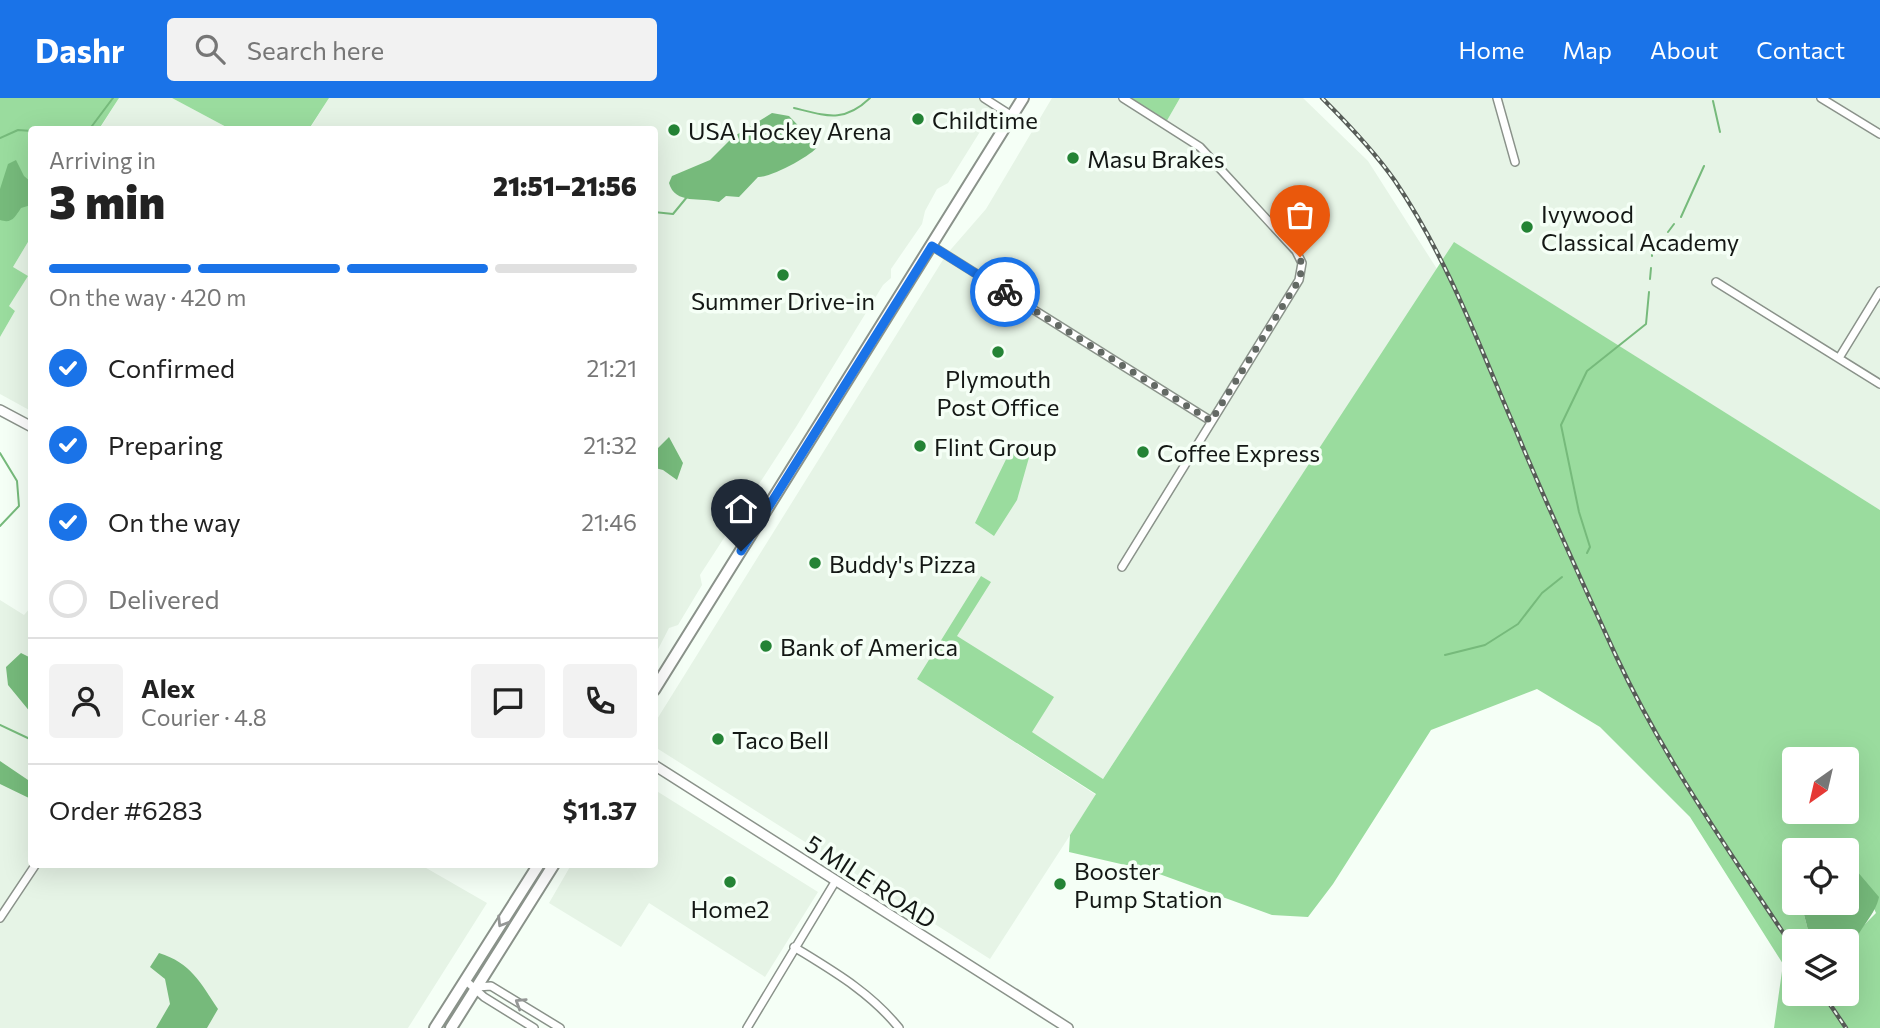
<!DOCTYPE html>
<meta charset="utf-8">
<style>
body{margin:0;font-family:Commissioner,sans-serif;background:#f2f2f2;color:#222;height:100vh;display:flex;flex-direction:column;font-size:26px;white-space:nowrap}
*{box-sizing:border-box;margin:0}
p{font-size:23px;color:#767676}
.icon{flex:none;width:38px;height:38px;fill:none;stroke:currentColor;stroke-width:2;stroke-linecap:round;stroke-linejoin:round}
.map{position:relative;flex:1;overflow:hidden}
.drawer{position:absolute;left:28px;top:28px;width:630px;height:742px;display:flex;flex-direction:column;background:#fff;border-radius:7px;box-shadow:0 7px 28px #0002}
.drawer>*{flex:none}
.needle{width:46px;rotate:214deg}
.buttons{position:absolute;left:1782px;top:649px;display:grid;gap:14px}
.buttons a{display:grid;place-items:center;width:77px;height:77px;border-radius:7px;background:#fff;box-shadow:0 7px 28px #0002;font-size:35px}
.pin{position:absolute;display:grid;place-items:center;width:60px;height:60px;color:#fff;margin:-72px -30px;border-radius:50% 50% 50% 0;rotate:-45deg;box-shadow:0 0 7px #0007}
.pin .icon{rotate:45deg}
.courier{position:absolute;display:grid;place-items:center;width:70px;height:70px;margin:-35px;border:5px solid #1a73e8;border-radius:50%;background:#fff;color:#222;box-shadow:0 2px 9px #0007}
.head em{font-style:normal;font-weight:800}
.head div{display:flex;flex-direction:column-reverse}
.head{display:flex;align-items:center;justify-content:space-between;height:119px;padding:0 21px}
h1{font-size:46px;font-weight:800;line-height:52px}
.bar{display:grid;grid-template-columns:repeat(4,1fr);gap:10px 7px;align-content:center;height:84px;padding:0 21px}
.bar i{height:9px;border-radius:5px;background:#e0e0e0}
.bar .on{background:#1a73e8}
.bar p{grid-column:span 4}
.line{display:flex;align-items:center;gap:18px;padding:0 21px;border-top:2px solid #e0e0e0}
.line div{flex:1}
.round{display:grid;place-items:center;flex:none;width:74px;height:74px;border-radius:7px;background:#f2f2f2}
ol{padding:0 21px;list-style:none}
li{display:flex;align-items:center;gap:21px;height:77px}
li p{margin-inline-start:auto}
li .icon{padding:7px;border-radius:50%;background:#1a73e8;color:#fff;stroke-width:4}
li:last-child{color:#767676}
li i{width:38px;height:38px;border:4px solid #e0e0e0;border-radius:50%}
header{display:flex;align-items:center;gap:42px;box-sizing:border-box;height:98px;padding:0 35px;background:#1a73e8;color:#fff}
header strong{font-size:33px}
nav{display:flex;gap:38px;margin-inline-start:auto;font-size:24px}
.search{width:490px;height:63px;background:#f2f2f2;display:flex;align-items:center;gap:18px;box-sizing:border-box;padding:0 24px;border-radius:7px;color:#767676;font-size:26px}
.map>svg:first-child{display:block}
.built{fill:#e6f4e6}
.green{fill:#9adc9e;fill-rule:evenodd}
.water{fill:#76ba7b}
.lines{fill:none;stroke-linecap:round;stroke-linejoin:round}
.stream{stroke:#76ba7b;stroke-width:2}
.minor-casing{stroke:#8a928a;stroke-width:10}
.tertiary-casing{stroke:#8a928a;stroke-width:12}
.secondary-casing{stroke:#8a928a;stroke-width:14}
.minor{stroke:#fff;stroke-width:7}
.tertiary{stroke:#fff;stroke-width:9}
.secondary{stroke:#fff;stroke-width:10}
.rail-casing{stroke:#575d58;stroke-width:4.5}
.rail{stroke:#f5fff6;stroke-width:2;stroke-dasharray:5;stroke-linecap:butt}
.oneway{stroke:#959796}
.done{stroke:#636964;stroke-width:7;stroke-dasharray:0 12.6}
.route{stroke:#1a73e8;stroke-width:9}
.poi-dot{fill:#248335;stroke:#f5fff6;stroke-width:2.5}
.labels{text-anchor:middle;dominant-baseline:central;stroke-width:7;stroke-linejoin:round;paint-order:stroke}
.poi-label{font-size:24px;fill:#141815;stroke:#f5fff6;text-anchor:start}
.street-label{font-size:24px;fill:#141815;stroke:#f5fff6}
</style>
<header>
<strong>Dashr</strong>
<div class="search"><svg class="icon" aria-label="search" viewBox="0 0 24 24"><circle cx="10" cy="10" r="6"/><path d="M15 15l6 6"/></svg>Search here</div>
<nav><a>Home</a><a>Map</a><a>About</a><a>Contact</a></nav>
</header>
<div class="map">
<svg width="1880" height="930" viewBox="0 0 1880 930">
<rect width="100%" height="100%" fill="#f5fff6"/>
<path class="built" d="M119,0H172L230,31L99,32Z
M329,0H984L996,8L948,85L937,91L925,113L922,126L891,171V180L883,187L796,329L700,477L702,487L678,527L669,530L655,557L654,32H309Z
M1052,0H1123L1165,26L1180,0H1303L1368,63L1437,171L1103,681L1031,634L1053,599L928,588L1096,697L990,861L655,649L654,626L946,157L986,111Z
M1322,0H1880V412L1455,145L1442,164L1395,83L1360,39Z
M31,139V313L0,296V239L15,213L9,208L13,169Z
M0,502L24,517L31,509L32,766L421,767L487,805L408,930H0Z
M655,692L818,794L765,879L649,805L621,849L549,805L571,767L654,766Z"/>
<path class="green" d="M0,0H119L99,31L32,32L31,139L13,169L28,178L9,208L15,213L0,239Z
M172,0H329L309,31H230Z
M1123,0H1180L1165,26Z
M1454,144L1880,412V930H1774L1783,866L1690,719L1600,629L1537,591L1431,632L1333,786L1308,819L1272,817L1151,773L1069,754L1070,737L1096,696L917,581L981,478L991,484L957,538L1054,599L1032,634L1103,681ZM1794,662H1846V714H1794ZM1794,752H1846V769L1856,772L1876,815L1861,830L1854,847L1846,850V896H1794V844L1825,843L1809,836L1801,805H1794Z
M1014,345L1030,356L1017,402L994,438L975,425Z"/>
<path class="water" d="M772,15L789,18L818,48C813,57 770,80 758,79L739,99L726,98L719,104C701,99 675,107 669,85L672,78L710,62L733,39Z
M16,62L24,78L31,84V107L21,110C15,119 12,126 0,122V91L8,66Z
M669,339L683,365L677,382L663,372L655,370V353Z
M21,555L31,560V615L8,587L6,569Z
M0,663L31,684V701L0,686Z
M1846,769L1856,772L1879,799C1875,818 1860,828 1854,847L1846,850V844L1825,843L1809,836L1801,805H1846Z
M159,855C191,865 200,884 218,911L207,930H156L170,906L165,881L150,869Z"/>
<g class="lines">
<path class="stream" d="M1713,3L1720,34
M794,10C827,18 844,25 870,0
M89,32L113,0
M0,40L18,32L32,33
M654,114L673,116L687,99
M1681,119L1704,68
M1668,134L1674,126
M1652,158V150L1660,142
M1650,181L1651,170
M0,355L17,383L19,408L0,428
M1587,455L1590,449L1579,414L1561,327L1587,273L1646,226L1649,194
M1445,557L1485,547L1518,526L1542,495L1562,479
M0,627L32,642"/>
<g class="minor-casing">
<path id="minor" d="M984,0L1012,18
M1497,0L1515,64
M1821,0L1880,36
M932,148L1211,323
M1716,184L1880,286
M1839,260L1880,193
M1122,469L1299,182L1302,165L1296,153L1200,49L1123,0
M0,820L36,766
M794,849C833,873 870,894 899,930
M465,882L484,899L534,930
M477,889L491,888L560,930
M747,930L835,784"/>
</g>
<g class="tertiary-casing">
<path id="tertiary" d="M0,312L32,329
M654,667L1068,930"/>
</g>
<g class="secondary-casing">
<path id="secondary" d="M654,592L1023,0
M435,930L539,766
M451,930L554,766"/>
</g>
<use href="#minor" class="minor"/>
<use href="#tertiary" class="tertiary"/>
<use href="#secondary" class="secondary"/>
<g class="rail-casing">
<path id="rail" d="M1322,0C1348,26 1374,53 1395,83C1448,161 1480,250 1517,335C1548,410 1582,484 1616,558C1664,661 1731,756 1794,851
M1823,896L1846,930"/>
</g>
<use href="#rail" class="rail"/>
</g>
<defs><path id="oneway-chevron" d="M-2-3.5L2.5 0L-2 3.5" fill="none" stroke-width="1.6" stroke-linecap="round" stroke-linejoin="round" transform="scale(1.75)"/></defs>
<g class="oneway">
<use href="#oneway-chevron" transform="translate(502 824) rotate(122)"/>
<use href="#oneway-chevron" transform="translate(520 905) rotate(-148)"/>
</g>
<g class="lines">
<path class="done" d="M1005,194L1211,323L1299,182L1302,170L1300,159"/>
<path class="route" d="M741,453L932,148L1005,194"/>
</g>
<g class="poi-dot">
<circle cx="918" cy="21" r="7"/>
<circle cx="674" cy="32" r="7"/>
<circle cx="1073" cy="60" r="7"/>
<circle cx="1527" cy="129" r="7"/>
<circle cx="783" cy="177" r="7"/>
<circle cx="998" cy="254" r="7"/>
<circle cx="920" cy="348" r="7"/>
<circle cx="1143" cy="354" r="7"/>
<circle cx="815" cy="465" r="7"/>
<circle cx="766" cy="548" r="7"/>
<circle cx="718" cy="641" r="7"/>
<circle cx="730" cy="784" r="7"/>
<circle cx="1060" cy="786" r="7"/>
</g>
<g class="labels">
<g class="poi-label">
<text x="932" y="21">Childtime</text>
<text x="688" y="32">USA Hockey Arena</text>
<text x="1087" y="60">Masu Brakes</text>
<text x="1541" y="115">Ivywood<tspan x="1541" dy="28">Classical Academy</tspan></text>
<text x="783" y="202" text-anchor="middle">Summer Drive-in</text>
<text x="998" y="280" text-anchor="middle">Plymouth<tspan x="998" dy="28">Post Office</tspan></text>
<text x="934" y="348">Flint Group</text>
<text x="1157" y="354">Coffee Express</text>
<text x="829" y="465">Buddy's Pizza</text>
<text x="780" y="548">Bank of America</text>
<text x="732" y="641">Taco Bell</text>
<text x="1074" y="772">Booster<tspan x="1074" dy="28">Pump Station</tspan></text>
<text x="730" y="810" text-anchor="middle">Home2</text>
</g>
<g class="street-label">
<text transform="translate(871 783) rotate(33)">5 MILE ROAD</text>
</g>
</g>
</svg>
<div class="buttons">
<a><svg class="needle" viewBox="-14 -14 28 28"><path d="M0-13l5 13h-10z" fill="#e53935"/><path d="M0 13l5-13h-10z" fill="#767676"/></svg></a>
<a><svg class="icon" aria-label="locate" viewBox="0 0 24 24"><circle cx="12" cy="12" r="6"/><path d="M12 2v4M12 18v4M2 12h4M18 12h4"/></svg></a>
<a><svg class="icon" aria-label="layers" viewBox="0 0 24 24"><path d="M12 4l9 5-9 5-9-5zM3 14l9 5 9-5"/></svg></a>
</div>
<div class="pin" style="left:1300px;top:159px;background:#ea580c"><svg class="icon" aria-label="bag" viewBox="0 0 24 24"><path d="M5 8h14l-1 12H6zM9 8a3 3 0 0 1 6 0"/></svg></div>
<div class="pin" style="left:741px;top:453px;background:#1f2937"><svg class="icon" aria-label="home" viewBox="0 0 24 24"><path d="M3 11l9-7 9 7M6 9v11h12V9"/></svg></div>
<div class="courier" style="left:1005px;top:194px"><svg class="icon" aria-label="bike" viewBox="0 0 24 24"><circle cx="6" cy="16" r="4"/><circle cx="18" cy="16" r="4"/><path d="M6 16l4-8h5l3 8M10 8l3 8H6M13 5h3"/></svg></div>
<section class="drawer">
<div class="head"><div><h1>3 min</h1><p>Arriving in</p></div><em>21:51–21:56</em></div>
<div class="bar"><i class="on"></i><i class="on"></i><i class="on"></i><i></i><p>On the way · 420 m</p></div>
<ol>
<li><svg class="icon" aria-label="check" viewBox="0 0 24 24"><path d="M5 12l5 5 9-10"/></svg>Confirmed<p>21:21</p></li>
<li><svg class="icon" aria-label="check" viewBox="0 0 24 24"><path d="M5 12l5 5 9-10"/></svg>Preparing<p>21:32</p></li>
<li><svg class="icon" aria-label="check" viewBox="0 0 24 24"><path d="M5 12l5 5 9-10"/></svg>On the way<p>21:46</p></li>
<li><i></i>Delivered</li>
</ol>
<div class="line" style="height:126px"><a class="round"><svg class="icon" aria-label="person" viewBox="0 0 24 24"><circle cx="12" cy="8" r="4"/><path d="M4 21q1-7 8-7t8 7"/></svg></a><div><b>Alex</b><p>Courier · 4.8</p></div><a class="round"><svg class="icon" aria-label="chat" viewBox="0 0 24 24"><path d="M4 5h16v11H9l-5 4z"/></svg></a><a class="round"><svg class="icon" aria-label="phone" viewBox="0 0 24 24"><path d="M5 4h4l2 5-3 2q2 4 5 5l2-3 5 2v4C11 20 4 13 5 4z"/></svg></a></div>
<div class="line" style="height:91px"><div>Order #6283</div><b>$11.37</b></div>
</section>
</div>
